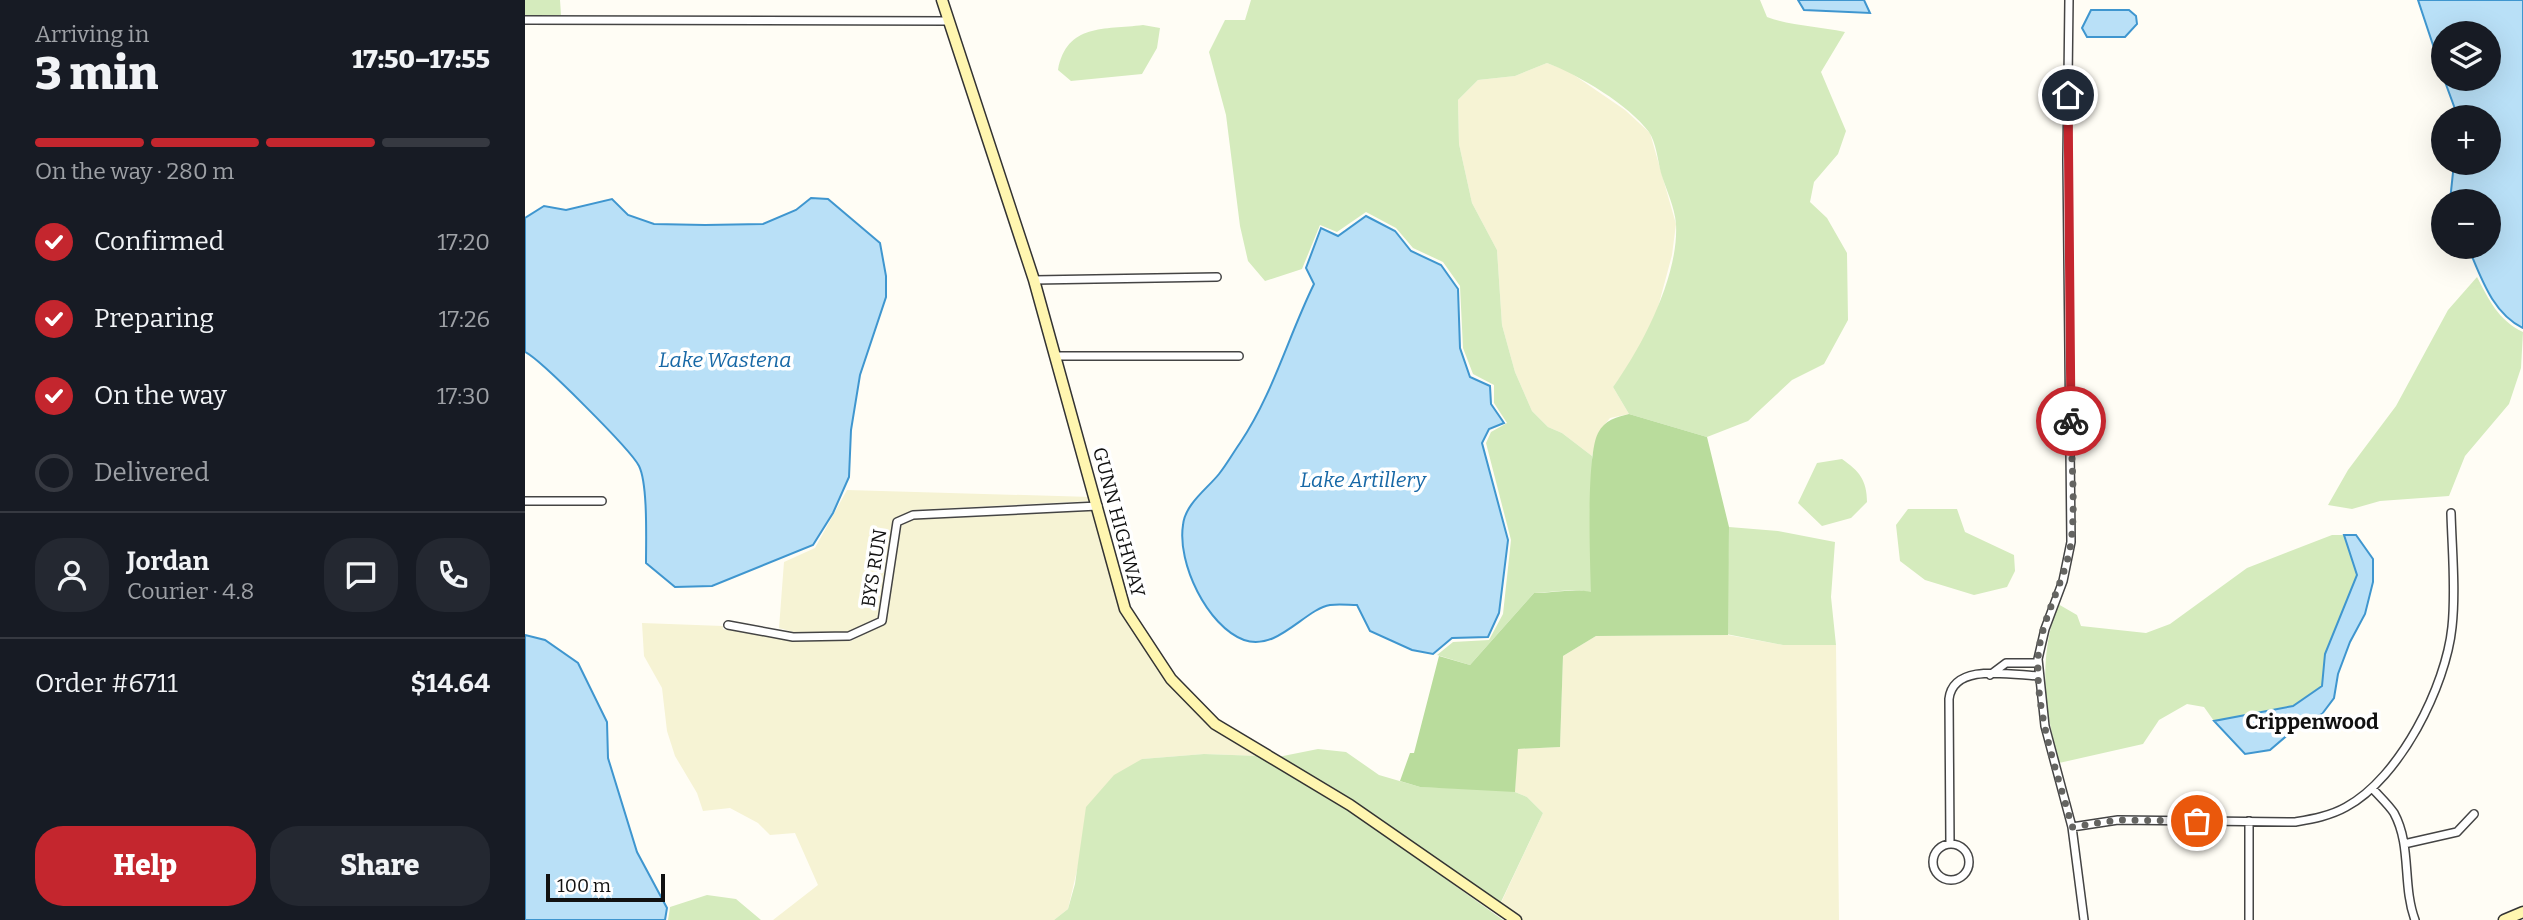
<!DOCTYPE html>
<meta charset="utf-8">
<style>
body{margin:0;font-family:Bitter,serif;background:#242831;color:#f1f3f6;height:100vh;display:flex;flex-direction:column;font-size:26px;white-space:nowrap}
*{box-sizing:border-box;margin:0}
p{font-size:23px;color:#9ea1a6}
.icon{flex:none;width:38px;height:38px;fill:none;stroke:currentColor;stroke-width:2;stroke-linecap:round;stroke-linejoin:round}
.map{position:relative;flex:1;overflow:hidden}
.details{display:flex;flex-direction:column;background:#171b24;width:525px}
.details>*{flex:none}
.fabs{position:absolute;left:1906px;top:21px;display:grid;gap:14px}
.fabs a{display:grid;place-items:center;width:70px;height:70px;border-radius:50%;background:#171b24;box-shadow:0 7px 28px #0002;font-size:35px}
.scale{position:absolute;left:21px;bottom:18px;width:119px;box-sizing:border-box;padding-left:7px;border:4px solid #111;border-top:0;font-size:19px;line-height:24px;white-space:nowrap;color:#111;-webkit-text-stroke:5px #fff;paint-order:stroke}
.pin{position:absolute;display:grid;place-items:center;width:60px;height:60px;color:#fff;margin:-30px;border:4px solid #fff;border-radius:50%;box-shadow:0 2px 7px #0007}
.courier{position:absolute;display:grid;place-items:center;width:70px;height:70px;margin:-35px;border:5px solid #c4262e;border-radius:50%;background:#fff;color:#222;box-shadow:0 2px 9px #0007}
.headline em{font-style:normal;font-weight:800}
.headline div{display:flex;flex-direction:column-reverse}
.headline{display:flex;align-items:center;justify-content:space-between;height:119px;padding:0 35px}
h1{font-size:46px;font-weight:800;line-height:52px}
.bar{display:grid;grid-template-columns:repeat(4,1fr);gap:10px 7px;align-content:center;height:84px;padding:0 35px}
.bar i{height:9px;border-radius:5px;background:#363941}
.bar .on{background:#c4262e}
.bar p{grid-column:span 4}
.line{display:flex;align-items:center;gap:18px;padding:0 35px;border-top:2px solid #363941}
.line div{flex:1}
.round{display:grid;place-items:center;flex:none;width:74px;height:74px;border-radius:28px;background:#242831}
ol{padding:0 35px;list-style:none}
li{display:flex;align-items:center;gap:21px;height:77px}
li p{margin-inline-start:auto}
li .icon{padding:7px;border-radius:50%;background:#c4262e;color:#fff;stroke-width:4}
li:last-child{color:#9ea1a6}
li i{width:38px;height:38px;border:4px solid #363941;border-radius:50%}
.button{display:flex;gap:14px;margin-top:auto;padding:14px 35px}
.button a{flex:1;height:80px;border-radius:28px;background:#c4262e;color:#fff;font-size:28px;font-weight:800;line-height:80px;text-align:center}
.button a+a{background:#242831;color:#f1f3f6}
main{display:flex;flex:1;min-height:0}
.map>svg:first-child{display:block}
.farmland{fill:#f6f3d4}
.green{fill:#d5ebbd}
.forest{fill:#b9dc9c}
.water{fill:#b9e0f7;stroke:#3f96cf;stroke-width:2}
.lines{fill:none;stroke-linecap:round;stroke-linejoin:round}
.minor-casing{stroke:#444;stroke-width:10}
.secondary-casing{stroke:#333;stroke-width:13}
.minor{stroke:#fff;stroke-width:7}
.secondary{stroke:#fff6b0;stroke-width:10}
.done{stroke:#646461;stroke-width:7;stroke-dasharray:0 12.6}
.route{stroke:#c4262e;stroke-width:9}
.labels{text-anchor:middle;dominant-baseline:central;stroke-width:7;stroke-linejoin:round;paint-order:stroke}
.street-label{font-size:19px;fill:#111;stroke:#fff}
.water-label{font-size:21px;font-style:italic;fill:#1768a6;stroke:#fff}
.neighbourhood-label{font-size:21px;font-weight:bold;fill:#111;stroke:#fff}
</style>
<main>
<section class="details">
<div class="headline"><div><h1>3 min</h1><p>Arriving in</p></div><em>17:50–17:55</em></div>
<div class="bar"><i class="on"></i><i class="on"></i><i class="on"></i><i></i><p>On the way · 280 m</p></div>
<ol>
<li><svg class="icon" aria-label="check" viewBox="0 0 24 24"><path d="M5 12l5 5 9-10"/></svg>Confirmed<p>17:20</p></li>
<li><svg class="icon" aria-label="check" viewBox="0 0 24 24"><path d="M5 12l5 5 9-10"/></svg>Preparing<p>17:26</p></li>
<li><svg class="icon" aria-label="check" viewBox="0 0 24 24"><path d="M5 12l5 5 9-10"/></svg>On the way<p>17:30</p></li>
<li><i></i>Delivered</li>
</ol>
<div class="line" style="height:126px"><a class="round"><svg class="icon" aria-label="person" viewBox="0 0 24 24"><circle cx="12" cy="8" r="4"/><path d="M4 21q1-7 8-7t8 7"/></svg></a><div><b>Jordan</b><p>Courier · 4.8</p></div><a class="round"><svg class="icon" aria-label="chat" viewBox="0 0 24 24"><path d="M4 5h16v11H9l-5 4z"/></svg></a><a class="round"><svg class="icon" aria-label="phone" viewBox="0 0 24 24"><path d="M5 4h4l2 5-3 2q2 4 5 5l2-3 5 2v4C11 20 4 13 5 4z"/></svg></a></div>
<div class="line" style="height:91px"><div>Order #6711</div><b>$14.64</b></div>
<div class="button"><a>Help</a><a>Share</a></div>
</section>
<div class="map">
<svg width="1998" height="920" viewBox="0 0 1998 920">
<rect width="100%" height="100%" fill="#fffdf5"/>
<path class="farmland" d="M1022,63L1043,71L1100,110L1125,133L1151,224L1147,255L1132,311L1112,355L1088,387L1104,414L1085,418L1073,433L1067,456L1037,433L1023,427L1007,411L990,372L977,325L972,250L947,203L934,144L933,100L953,80L990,76Z
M322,490L567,497L568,501L388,510L368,522L353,618L323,632H269L254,628L259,562L290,548Z
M571,510L582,567L596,611L642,682L735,756L679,754L617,759L553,866L543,909L529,920H248L293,885L270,833L245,835L233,823L205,808L178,811L172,793L150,756L142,731L137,688L119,656L117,623L198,626V629L268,641H326L361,622L375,526L389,519Z
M1203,635L1258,645H1311L1314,920H993L975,905L1018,813L1002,797L990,792L992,749L1035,747L1038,656L1071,636Z"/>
<path class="green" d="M0,0H35L36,15H0Z
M726,0H1235L1242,17C1267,26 1293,26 1320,32L1296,72L1321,131L1313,154L1289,182L1285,202L1302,218L1322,253L1323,320L1299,364L1267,380L1223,421L1182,437L1104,414L1088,387C1117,347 1154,276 1151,224C1150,208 1141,189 1136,173C1133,161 1131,142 1124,132C1104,105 1054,75 1022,63L990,76L953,80L933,100L934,144L947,203L972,250L977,325L990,372L1007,411L1023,427L1037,433L1067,456L1066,593C1049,587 1028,593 1009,593L945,665L912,655L928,642L964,640L978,614L986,540L961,443L966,432L982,423L969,403V385L948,374L938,348L935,286L918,262L888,248L871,228L841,212L812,232L795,225L777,269L740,281L723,261L715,226L701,115L684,52L700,20H720Z
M618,25L635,28L632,48L617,74L546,81L533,70C542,23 579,30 618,25Z
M1952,277C1964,300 1973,320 1998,332L1996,368L1984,404L1940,456L1924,496L1855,501L1827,509L1803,505L1823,470L1871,406L1923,310Z
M1317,459C1334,471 1342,480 1342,502L1326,518L1297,526L1273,503L1292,463Z
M1383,509H1432L1440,532L1489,555L1490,571L1482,587L1449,595L1400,580L1375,561L1371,525Z
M1204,527L1253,531L1310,542L1306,597L1311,645H1258L1201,634Z
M1807,535H1819L1832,575L1800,654L1797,686L1768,706L1689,721L1679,707L1662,704L1634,720L1618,744L1534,763C1519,707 1513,659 1533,604L1552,615L1556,626L1621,633L1645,624L1722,568Z
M793,749L821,752L854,775L895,787L985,790L1002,797L1018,813L975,904L753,757Z
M679,754L735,756L823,809L978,920H529L543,909L550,884L561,807L589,775L617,759Z
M182,895L211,899L236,920H143L145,907Z"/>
<path class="forest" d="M1104,414L1182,437L1204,527L1203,635L1071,636L1038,656L1035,747L993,749L990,792L895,787L875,781L885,753H889L914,656L945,665L1009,593C1028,593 1048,588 1066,592C1065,561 1061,456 1073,433C1080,420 1091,417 1104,414Z"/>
<path class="water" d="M1273,0H1339L1345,13L1279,10Z
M1893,0H1998V328C1967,313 1956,277 1943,247H1964V201H1925L1929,163H1964V117H1933L1919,79H1964V33H1918V75Z
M1566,10H1604L1611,16L1612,24L1600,37H1562L1557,28Z
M286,198L303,199L355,243L361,276V297L335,375L326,430L324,477L308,513L288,545L187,586L150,587L121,563C121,541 123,484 114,466C106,450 15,359 0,352V218L19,206L41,210L87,199L103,215L129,224L180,225L238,224L271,210Z
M841,216L870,231L886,251L916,265L933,289L935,348L945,377L965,386L966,404L979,423L964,429L957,443L983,540L974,613L963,637L927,638L908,654L887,650L845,631L832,605C824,605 814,604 805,605C780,609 752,652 719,640C682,626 652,563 658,525C660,504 682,489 694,474C702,464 708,453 715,443C748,394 763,337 789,284L781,268L796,228L813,236Z
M1819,535H1831L1848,559V582L1840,614L1825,642L1813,674L1809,698L1797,714L1773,726L1745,750L1720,754L1689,721L1768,706L1797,686L1800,654L1832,575Z
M0,635L20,640L53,663L82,722L83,758L112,852L142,908L140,920H0Z"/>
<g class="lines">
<g class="minor-casing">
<path id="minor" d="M1544,0L1542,160L1546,542L1538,581L1520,629L1513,659L1520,726L1547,827L1559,920
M0,20L424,21
M509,280L692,277
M530,356H714
M0,501H77
M203,625L268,637L324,636L357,621L372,522L388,515L573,506
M1465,675L1481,663H1513
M1847,788C1854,796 1863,804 1869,813C1887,846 1877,885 1890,920
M1547,827L1593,820L1770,822C1787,819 1805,816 1821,807C1875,778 1921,686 1927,627C1931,590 1927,550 1926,513
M1425,844L1424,699C1428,662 1487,675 1514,676
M1879,844L1932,832L1949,814
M1408 862a18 18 0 1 1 36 0a18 18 0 1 1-36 0Z
M1724,920V821"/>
</g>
<g class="secondary-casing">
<path id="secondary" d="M417,0L509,280L600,609L646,679L690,724L825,805L991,920
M1979,920L1998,912"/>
</g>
<use href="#minor" class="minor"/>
<use href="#secondary" class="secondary"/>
</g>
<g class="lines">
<path class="done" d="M1546,421C1546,461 1551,504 1546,543C1540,583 1514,621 1513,661C1511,717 1533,774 1547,827L1593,820L1672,821"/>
<path class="route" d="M1543,95L1546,421"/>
</g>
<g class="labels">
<g class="street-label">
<text transform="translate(594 522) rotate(75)">GUNN HIGHWAY</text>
<text transform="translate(349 568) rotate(-81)">BYS RUN</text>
</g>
<g class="water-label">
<text x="200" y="360">Lake Wastena</text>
<text x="838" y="480">Lake Artillery</text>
</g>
<g class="neighbourhood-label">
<text x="1787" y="722">Crippenwood</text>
</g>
</g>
</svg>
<div class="fabs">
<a><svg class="icon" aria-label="layers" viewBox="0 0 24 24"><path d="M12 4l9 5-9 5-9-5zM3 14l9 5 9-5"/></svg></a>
<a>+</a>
<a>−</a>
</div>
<div class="scale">100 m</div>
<div class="pin" style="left:1672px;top:821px;background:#ea580c"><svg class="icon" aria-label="bag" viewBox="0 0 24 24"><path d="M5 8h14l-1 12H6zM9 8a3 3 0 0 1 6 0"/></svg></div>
<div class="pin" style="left:1543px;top:95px;background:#1f2937"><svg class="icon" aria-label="home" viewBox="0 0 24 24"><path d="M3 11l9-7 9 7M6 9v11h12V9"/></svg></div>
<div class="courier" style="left:1546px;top:421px"><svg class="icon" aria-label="bike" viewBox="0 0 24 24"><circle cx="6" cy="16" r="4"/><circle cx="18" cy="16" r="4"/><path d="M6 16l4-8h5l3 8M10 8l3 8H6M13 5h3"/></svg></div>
</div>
</main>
